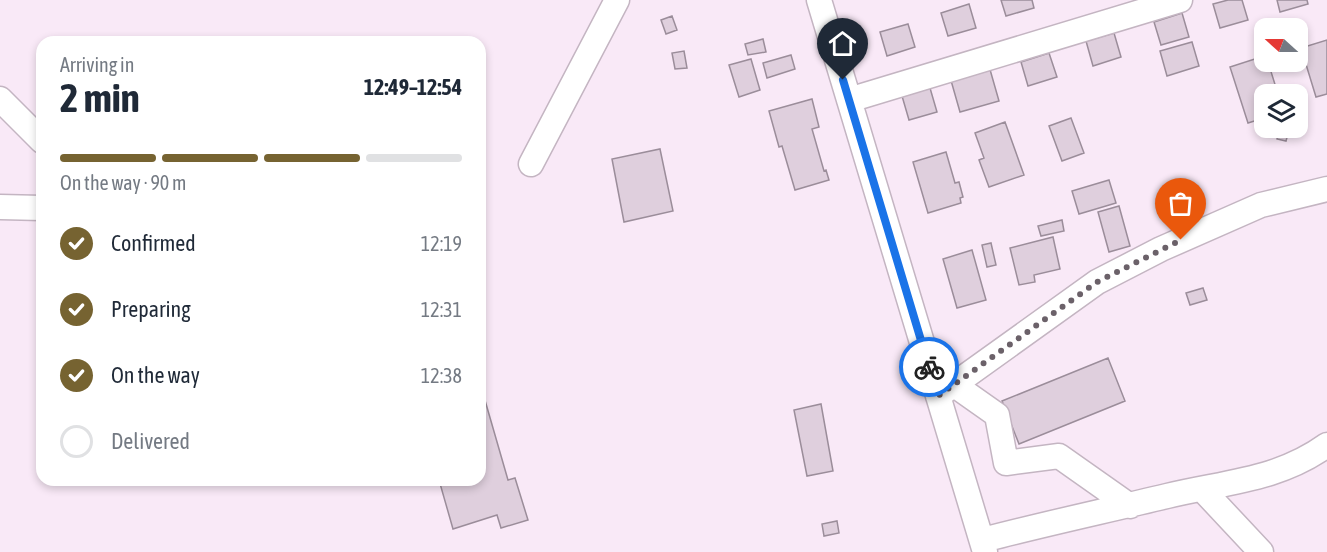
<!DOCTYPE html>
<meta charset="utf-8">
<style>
body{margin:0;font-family:"Asap Condensed",sans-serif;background:#f6f6f7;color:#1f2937;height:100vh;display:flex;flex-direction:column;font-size:22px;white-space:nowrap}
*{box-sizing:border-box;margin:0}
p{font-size:20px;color:#747a83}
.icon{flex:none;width:33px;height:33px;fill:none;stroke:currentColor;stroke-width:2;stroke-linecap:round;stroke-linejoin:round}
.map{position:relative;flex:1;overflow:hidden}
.panel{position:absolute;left:36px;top:36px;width:450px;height:450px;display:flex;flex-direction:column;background:#fff;border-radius:18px;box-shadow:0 3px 9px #0003}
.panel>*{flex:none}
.needle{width:39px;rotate:291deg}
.fabs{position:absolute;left:1254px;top:18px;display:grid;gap:12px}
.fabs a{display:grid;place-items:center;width:54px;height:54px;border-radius:12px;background:#fff;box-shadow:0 3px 9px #0003;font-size:30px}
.pin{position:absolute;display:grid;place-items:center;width:51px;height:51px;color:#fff;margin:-62px -26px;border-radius:50% 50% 50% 0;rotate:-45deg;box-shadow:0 0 6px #0007}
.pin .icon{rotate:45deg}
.courier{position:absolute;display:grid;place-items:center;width:60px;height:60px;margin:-30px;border:4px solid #1a73e8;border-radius:50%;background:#fff;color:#222;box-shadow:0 2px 8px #0007}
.headline em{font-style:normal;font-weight:700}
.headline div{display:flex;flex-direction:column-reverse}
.headline{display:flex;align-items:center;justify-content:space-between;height:102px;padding:0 24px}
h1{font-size:39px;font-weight:700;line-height:45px}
.bar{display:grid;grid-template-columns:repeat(4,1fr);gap:9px 6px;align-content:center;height:72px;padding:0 24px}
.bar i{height:8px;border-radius:4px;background:#e0e1e3}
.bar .current{background:#766331}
.bar p{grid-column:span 4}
ol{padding:0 24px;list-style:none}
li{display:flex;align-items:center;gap:18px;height:66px}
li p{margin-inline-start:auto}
li .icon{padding:6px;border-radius:50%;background:#766331;color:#fff;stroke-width:4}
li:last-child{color:#747a83}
li i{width:33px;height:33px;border:3px solid #e0e1e3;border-radius:50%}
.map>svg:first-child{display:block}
.building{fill:#dfcfdd;stroke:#9b8d9a;stroke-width:1.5}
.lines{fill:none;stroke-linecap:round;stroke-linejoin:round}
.minor-casing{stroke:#c4b5c2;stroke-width:27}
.minor{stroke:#fff;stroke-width:24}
.done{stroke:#6b6169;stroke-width:6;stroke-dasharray:0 10.8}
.route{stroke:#1a73e8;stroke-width:8}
</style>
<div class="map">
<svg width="1327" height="552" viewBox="0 0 1327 552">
<rect width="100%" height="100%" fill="#f9e9f7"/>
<path class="building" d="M1001,0H1032L1034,8L1006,16Z
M1228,0H1242L1248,20L1220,28L1213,4Z
M1277,0H1307L1308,4L1280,12Z
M969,4L976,28L948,36L941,13Z
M1182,13L1189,37L1161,45L1154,22Z
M672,16L677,30L666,34L661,20Z
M908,24L915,47L887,56L880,32Z
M1114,33L1121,57L1093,66L1086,41Z
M763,39L766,52L748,55L745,44Z
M1327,40V94L1316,97L1301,48Z
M1192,42L1199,66L1167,76L1160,51Z
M684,51L687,68L675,69L672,53Z
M1049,53L1057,77L1028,86L1021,62Z
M791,55L795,69L767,78L763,63Z
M1264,56V62H1268L1278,94H1264V118L1248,123L1230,67Z
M751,59L760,90L739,97L729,65Z
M989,66L999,101L960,112L950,77Z
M930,88L937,112L909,120L902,96Z
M812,99L819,127L812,129L824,171L826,170L829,180L795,190L782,146L779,147L769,111Z
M1071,118L1084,153L1062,161L1049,126Z
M1005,122L1024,175L989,187L979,160L984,158L975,133Z
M1279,128L1289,130L1286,141L1277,139Z
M660,149L673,211L624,222L612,159Z
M946,152L955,183L959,182L963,197L960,198L961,203L928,213L913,162Z
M1109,180L1116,203L1079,214L1072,191Z
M1119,206L1130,246L1109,252L1098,212Z
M1062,220L1064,231L1041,236L1038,226Z
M1053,237L1060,269L1034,275L1035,282L1019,285L1010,248Z
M991,243L996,265L987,267L982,245Z
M972,250L986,300L957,308L943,259Z
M1203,288L1207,300L1190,305L1186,293Z
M1108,358L1125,401L1019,444L1002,401Z
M480,383L508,480L515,478L528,520L501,528L497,515L453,529L439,480H480Z
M821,404L833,471L807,476L794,410Z
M837,521L839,533L824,536L822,524Z"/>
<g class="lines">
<g class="minor-casing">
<path id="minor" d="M819,0L985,552
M0,99L42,141
M849,100L1180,0
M531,164L617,0
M0,207L42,208
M953,384L997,415L1006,463L1059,456L1130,506
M938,396L1097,282L1161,249L1261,205L1327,189
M1202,489L1261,552
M983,540C1044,524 1105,511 1167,496C1224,482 1277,481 1327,445"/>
</g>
<use href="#minor" class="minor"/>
</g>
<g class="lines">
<path class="done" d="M929,367L938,396L1097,282L1181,240"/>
<path class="route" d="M843,80L929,367"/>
</g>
</svg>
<div class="fabs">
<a><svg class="needle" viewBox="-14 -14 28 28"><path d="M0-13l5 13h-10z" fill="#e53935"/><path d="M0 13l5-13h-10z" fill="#747a83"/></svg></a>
<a><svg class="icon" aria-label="layers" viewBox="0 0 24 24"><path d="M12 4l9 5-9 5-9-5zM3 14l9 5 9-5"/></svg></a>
</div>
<div class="pin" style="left:1181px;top:240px;background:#ea580c"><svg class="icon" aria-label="bag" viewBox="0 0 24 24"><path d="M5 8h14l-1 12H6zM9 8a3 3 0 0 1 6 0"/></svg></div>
<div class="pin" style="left:843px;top:80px;background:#1f2937"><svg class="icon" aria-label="home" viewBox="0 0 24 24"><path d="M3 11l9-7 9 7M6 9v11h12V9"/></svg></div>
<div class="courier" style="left:929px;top:367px"><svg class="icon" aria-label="bike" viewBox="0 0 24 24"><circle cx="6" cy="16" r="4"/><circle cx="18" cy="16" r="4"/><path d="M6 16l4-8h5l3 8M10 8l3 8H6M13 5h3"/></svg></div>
<section class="panel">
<div class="headline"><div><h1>2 min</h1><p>Arriving in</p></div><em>12:49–12:54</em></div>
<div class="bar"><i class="current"></i><i class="current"></i><i class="current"></i><i></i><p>On the way · 90 m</p></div>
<ol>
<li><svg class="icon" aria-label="check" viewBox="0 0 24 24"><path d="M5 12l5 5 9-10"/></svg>Confirmed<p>12:19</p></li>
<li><svg class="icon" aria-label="check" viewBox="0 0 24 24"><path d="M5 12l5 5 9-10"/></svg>Preparing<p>12:31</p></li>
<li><svg class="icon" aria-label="check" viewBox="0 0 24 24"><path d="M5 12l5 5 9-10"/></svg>On the way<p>12:38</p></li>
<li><i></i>Delivered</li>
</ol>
</section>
</div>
